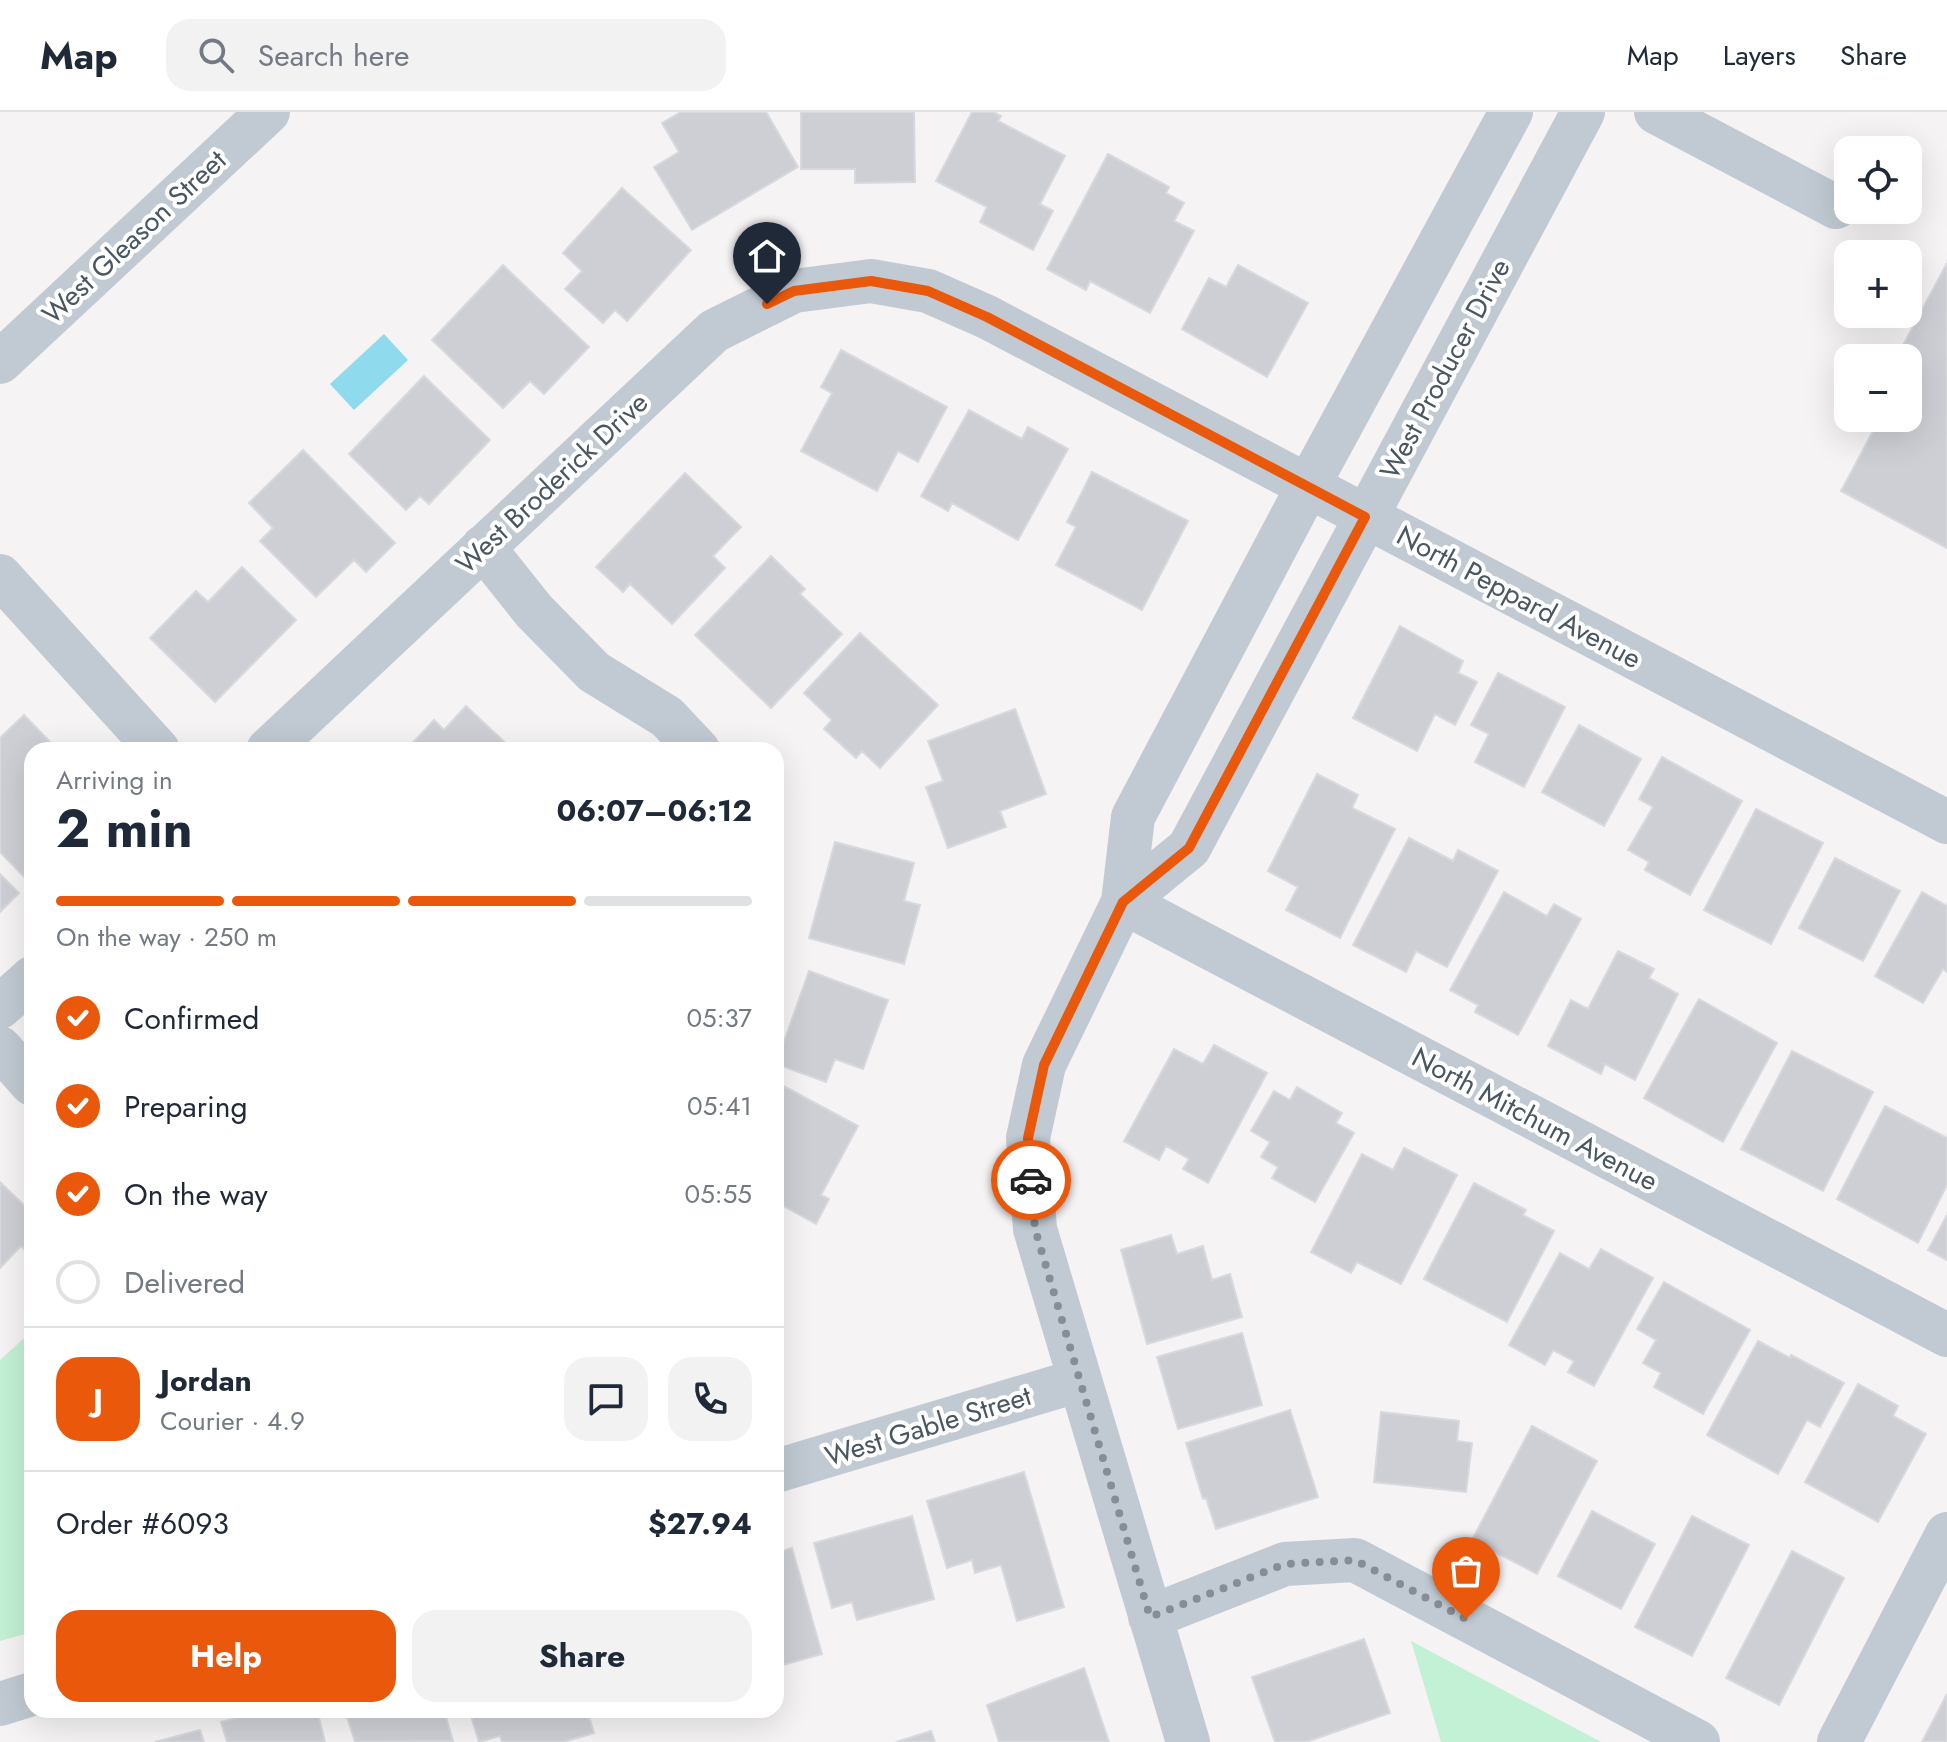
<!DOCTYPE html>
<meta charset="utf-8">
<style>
body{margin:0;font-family:Jost,sans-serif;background:#f2f2f3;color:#1f2937;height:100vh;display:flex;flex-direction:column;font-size:30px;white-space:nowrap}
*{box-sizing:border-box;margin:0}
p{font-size:26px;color:#747a83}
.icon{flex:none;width:44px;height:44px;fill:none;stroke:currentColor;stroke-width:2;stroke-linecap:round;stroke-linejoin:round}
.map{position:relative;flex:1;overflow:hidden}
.details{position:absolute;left:24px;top:630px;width:760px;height:976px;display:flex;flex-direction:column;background:#fff;border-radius:24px;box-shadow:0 8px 32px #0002}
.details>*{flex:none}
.tools{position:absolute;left:1834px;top:24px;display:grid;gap:16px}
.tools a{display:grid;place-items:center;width:88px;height:88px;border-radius:16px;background:#fff;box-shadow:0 8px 32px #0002;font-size:40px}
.pin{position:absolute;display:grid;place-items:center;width:68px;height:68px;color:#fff;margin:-82px -34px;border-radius:50% 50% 50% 0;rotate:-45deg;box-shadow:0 0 8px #0007}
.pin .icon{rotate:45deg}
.courier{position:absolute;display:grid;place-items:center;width:80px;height:80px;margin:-40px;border:6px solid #ea580c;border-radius:50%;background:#fff;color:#222;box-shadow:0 2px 10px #0007}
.overview em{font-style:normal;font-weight:700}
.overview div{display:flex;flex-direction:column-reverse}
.overview{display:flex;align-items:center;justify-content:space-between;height:136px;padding:0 32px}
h1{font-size:52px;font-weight:700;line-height:60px}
.bar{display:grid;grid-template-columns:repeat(4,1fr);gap:12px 8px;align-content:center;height:96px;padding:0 32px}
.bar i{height:10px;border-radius:6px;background:#e0e1e3}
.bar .current{background:#ea580c}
.bar p{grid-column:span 4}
.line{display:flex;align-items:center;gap:20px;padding:0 32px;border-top:2px solid #e0e1e3}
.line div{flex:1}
.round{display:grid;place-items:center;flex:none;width:84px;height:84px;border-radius:24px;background:#f2f2f3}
ol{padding:0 32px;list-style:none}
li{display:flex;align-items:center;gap:24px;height:88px}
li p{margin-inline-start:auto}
li .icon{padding:8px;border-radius:50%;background:#ea580c;color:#fff;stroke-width:4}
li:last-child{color:#747a83}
li i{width:44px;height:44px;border:4px solid #e0e1e3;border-radius:50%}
.primary-button{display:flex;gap:16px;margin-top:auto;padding:16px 32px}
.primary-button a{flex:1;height:92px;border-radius:24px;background:#ea580c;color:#fff;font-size:32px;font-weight:700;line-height:92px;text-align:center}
.primary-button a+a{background:#f2f2f3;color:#1f2937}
header{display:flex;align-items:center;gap:48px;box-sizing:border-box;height:112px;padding:0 40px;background:#fff;border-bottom:2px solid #e0e1e3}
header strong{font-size:38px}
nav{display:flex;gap:44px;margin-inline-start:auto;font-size:28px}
.search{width:560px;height:72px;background:#f2f2f3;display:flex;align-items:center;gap:20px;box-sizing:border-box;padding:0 28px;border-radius:24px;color:#747a83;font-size:30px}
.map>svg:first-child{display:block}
.green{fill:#c3f1d5}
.water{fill:#90daee}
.building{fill:#cdcfd5;stroke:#d7d9de;stroke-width:2}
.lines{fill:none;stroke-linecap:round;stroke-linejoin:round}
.minor{stroke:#c1cad2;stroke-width:44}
.done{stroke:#868d94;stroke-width:8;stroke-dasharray:0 14.4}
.route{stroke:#ea580c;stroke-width:10}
.labels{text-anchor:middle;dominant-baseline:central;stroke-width:8;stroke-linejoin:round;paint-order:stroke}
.street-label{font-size:28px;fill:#4a5661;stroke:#fff}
</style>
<header>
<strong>Map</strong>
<div class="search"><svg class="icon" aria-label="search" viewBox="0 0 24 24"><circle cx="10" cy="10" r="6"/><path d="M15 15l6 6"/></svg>Search here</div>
<nav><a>Map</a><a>Layers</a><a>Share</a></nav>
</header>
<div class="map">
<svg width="1947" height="1630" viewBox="0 0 1947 1630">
<rect width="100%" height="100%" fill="#f5f3f3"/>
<path class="green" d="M32,1219V1520L0,1529V1248Z
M1411,1529L1601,1630H1441Z"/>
<path class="water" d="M384,222L408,248L354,298L330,272Z"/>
<path class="building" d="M681,0H766L798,55L692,118L654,55L679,40L662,11Z
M801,0H914L915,70L855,71V57H801Z
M972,0H993L1001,4L998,9L1065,44L1040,92L1053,99L1033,138L980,110L987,95L936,69Z
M1108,42L1169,75L1166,81L1184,91L1174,109L1194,119L1150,201L1090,169L1086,178L1047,157Z
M622,76L691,138L627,209L615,198L603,211L565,177L582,159L563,141Z
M1947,151V436L1841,379L1880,306H1908V254L1914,243L1901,237Z
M503,153L589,235L544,282L530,269L503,296L432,228Z
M1238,153L1308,191L1267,265L1182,217L1209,166L1226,175Z
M841,238L947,295L918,350L898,339L877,379L801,339L832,281L821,275Z
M424,264L490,328L429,392L420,384L406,398L349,342Z
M969,298L1022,327L1028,315L1068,337L1018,428L952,391L948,399L921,384Z
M303,338L395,431L366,460L354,448L316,485L260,429L273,416L249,391Z
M1092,360L1188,409L1142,498L1056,453L1076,415L1067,410Z
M685,361L741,415L713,444L725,456L672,512L630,472L623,480L596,455Z
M771,444L805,477L800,482L842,522L771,596L695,523Z
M242,455L296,508L215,590L150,526L196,479L208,490Z
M1400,514L1463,549L1458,561L1477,570L1455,613L1435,602L1417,639L1353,606Z
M860,521L938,593L880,656L862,639L856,646L824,617L832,608L804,581Z
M1498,561L1565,595L1524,675L1475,650L1489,622L1471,613Z
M466,594L513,638H406L434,608L444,618Z
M1015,597L1046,682L1000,699L1006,715L948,736L926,675L943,669L928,629Z
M24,603L58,638H32V762L26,767L0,740V626Z
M1579,613L1641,647L1604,714L1542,680Z
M1662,645L1742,689L1690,783L1645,758L1649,750L1628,738L1653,695L1639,687Z
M1317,662L1358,683L1352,696L1395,717L1340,826L1286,798L1298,775L1268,759Z
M1756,697L1823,731L1771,832L1704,798Z
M1409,726L1453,749L1458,738L1498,759L1447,855L1416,839L1406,860L1353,833Z
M835,730L914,751L904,789L920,793L904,852L809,826Z
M1835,746L1900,779L1863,849L1799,816Z
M0,762L19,781L0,800Z
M1504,780L1547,804L1554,792L1581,807L1518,923L1475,900L1478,893L1450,878Z
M1922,780L1947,794V860L1943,857L1923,891L1875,864Z
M1618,839L1654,857L1649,866L1678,882L1635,968L1605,952L1601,962L1548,934L1571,888L1588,897Z
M809,859L888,888L863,957L835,947L826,970L776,952Z
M1699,887L1777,931L1723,1030L1644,986Z
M1214,933L1267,961L1208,1071L1183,1057L1189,1047L1166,1034L1159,1048L1124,1029L1174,937L1203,952Z
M1792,939L1873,980L1823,1079L1741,1037Z
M776,970L858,1014L821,1083L829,1087L816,1112L776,1090Z
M1297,975L1342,1001L1336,1011L1354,1021L1315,1090L1272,1066L1278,1055L1261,1045L1270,1030L1251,1019L1274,979L1290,988Z
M1885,994L1947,1026V1073L1918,1131L1837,1087Z
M1404,1036L1457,1063L1401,1172L1357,1150L1351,1161L1311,1140L1362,1042L1393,1058Z
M0,1070L32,1101V1145L21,1134L0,1156Z
M1474,1071L1526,1098L1523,1103L1554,1119L1507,1210L1424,1167Z
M1947,1103V1148L1928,1138Z
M1171,1123L1177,1142L1203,1134L1212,1168L1230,1162L1242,1205L1147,1232L1121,1138Z
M1601,1137L1653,1166L1594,1274L1568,1260L1574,1249L1553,1238L1545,1253L1509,1233L1560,1141L1589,1157Z
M1664,1170L1750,1218L1703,1302L1654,1275L1661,1261L1643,1251L1656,1228L1637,1217Z
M1242,1221L1262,1293L1178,1317L1157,1245Z
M1758,1229L1790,1246L1791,1243L1844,1271L1820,1315L1807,1308L1778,1362L1707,1323Z
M1858,1272L1898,1294L1893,1304L1926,1322L1878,1410L1805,1370Z
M1290,1298L1318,1385L1216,1417L1206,1386L1203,1387L1186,1331Z
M1381,1300L1459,1309L1457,1329L1472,1331L1466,1380L1374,1370Z
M1532,1314L1597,1349L1537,1462L1472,1428Z
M1024,1360L1064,1495L1017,1509L1001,1453L975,1461L972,1448L947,1456L927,1389Z
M1592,1399L1655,1432L1621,1497L1558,1464Z
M912,1404L934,1487L857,1508L852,1490L832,1496L814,1431Z
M1692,1404L1749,1433L1692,1544L1635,1515Z
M792,1436L822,1542L776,1555V1441Z
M1792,1439L1844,1466L1779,1593L1726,1566Z
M1364,1527L1390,1601L1306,1630H1275L1252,1565Z
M1084,1556L1109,1630H999L987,1593Z
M1947,1582V1630H1922Z
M266,1598H317L325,1630H227L221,1610Z
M345,1598H444L453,1629L355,1630Z
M469,1598H587L594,1621L563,1630H502L500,1624L479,1630Z
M200,1618L204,1630H155Z
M931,1619L935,1630H896Z"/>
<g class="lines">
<path class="minor" d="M1656,0L1836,95
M0,250L268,0
M483,435L534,499L594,560L667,605L698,638
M0,464L158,638
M268,638L714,219L794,179L871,169L928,179L987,205L1947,710
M1123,790L1947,1223
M1123,790L1189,736L1583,0
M0,895L32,866
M0,936L32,972
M776,1359L1080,1268
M1150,1505L1285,1452L1355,1448L1698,1630
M0,1592L32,1582
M1188,1630L1035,1117L1028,1026L1044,953L1123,790L1133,705L1308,374L1511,0
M1839,1630L1947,1422"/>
</g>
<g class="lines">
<path class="done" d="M1031,1068L1035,1117L1150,1505L1285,1452L1355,1448L1466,1507"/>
<path class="route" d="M767,192L794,179L871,169L928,179L987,205L1365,405L1189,736L1123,790L1044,953L1028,1026L1031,1068"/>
</g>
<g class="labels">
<g class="street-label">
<text transform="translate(134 125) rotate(-43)">West Gleason Street</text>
<text transform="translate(1445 257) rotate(-62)">West Producer Drive</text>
<text transform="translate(552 371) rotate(-43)">West Broderick Drive</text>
<text transform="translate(1519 485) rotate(28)">North Peppard Avenue</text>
<text transform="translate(1535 1007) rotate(28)">North Mitchum Avenue</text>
<text transform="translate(928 1314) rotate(-17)">West Gable Street</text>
</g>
</g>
</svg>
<div class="tools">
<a><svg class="icon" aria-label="locate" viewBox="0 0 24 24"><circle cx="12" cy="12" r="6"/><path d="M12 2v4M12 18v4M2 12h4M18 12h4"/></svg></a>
<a>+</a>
<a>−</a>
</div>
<div class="pin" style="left:1466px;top:1507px;background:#ea580c"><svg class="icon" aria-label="bag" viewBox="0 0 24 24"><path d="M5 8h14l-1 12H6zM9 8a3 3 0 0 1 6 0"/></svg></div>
<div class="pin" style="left:767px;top:192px;background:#1f2937"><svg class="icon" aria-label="home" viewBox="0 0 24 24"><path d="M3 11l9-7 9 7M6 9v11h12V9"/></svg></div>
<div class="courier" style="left:1031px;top:1068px"><svg class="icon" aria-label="car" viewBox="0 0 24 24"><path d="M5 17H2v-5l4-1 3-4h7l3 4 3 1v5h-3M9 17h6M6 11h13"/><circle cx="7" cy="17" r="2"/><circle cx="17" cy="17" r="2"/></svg></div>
<section class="details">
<div class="overview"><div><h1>2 min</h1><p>Arriving in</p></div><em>06:07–06:12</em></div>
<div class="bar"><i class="current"></i><i class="current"></i><i class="current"></i><i></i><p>On the way · 250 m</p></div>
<ol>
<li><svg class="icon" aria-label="check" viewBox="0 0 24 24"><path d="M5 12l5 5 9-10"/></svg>Confirmed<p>05:37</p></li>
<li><svg class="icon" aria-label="check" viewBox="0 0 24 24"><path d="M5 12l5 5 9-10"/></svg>Preparing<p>05:41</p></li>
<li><svg class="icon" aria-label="check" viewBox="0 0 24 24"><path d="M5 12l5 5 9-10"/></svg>On the way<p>05:55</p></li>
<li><i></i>Delivered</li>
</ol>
<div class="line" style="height:144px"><b class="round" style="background:#ea580c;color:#fff">J</b><div><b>Jordan</b><p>Courier · 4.9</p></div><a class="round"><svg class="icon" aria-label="chat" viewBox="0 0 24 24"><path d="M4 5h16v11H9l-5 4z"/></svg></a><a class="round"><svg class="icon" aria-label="phone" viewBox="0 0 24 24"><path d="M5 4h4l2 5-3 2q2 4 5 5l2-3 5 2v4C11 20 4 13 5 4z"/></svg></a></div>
<div class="line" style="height:104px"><div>Order #6093</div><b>$27.94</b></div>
<div class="primary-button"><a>Help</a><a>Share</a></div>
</section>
</div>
